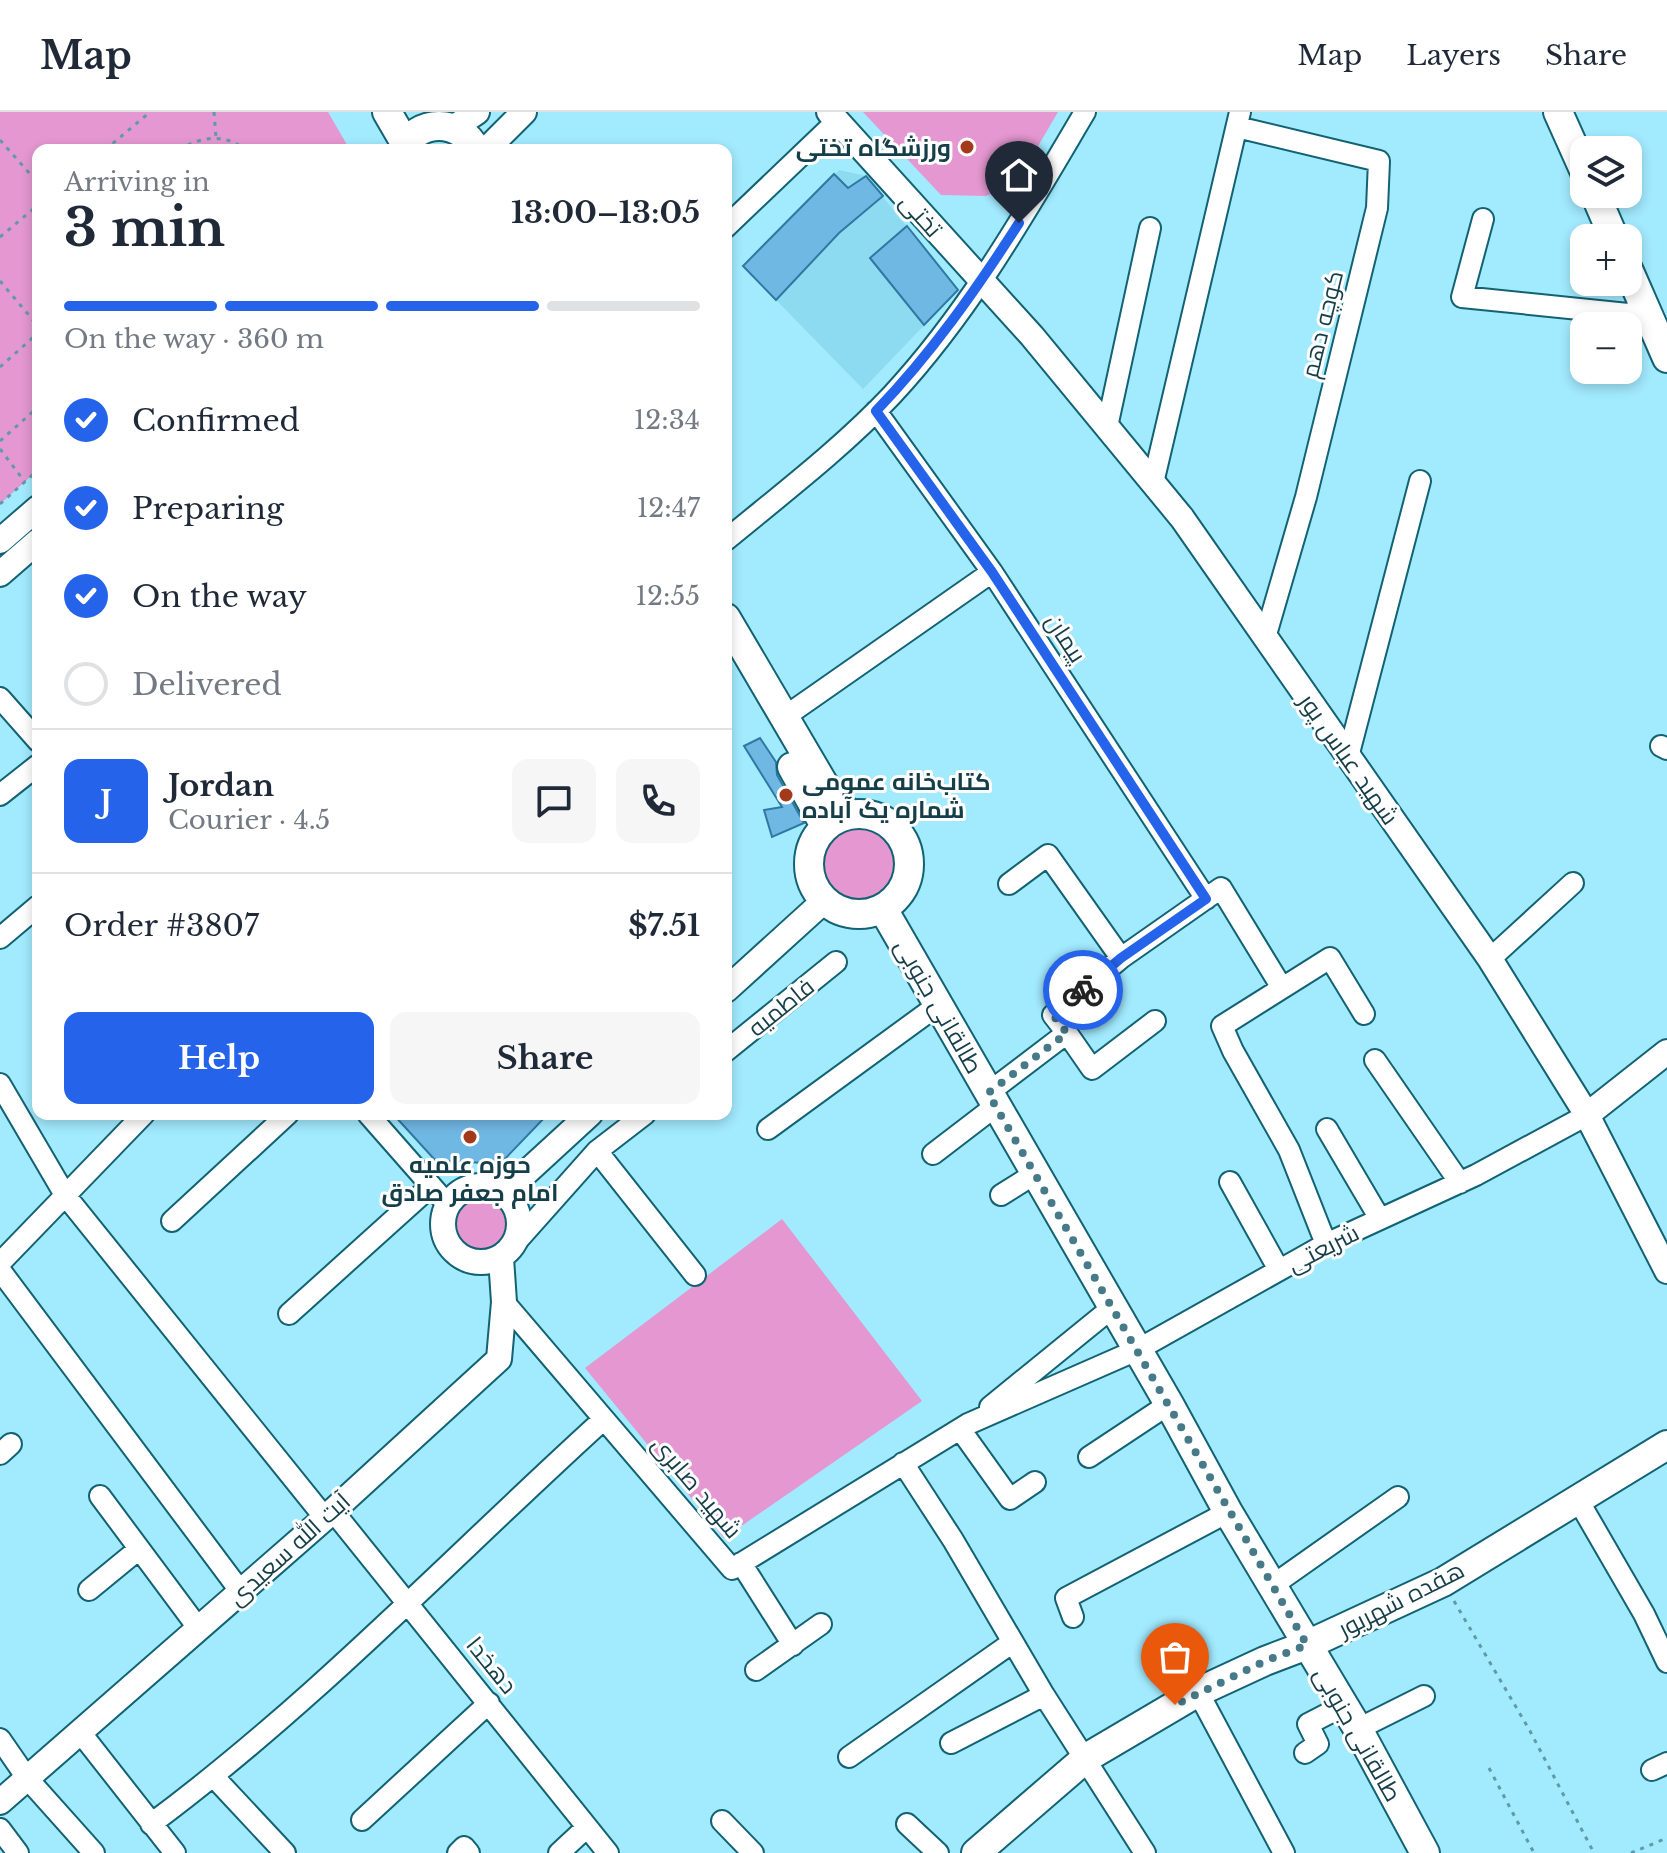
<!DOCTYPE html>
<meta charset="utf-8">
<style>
body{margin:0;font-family:"Libre Baskerville",Cairo,serif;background:#f6f6f7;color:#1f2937;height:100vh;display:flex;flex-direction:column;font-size:30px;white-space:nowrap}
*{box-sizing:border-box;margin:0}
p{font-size:26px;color:#747a83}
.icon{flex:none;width:44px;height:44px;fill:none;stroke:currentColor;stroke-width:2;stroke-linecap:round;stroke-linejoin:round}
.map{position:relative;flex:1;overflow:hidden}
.drawer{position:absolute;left:32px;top:32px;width:700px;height:976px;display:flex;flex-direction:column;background:#fff;border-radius:16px;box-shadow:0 4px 12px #0003}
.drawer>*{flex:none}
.buttons{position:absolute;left:1570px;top:24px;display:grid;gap:16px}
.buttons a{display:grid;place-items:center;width:72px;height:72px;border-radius:16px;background:#fff;box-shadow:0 4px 12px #0003;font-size:40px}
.pin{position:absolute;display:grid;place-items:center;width:68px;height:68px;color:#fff;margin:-82px -34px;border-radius:50% 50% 50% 0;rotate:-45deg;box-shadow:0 0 8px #0007}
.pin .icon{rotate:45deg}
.courier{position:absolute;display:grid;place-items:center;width:80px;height:80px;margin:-40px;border:6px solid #2563eb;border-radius:50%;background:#fff;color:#222;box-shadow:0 2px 10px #0007}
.headline em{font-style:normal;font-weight:800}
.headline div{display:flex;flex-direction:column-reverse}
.headline{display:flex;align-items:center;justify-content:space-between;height:136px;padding:0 32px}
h1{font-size:52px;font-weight:800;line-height:60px}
.bar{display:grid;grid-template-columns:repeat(4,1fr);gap:12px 8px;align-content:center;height:96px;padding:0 32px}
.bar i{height:10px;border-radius:6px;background:#e0e1e3}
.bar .active{background:#2563eb}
.bar p{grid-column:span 4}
.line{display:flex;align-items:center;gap:20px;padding:0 32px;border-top:2px solid #e0e1e3}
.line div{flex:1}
.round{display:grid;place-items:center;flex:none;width:84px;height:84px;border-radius:16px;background:#f6f6f7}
ol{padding:0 32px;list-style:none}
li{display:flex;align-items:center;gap:24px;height:88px}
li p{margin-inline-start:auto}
li .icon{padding:8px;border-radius:50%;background:#2563eb;color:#fff;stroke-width:4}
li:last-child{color:#747a83}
li i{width:44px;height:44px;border:4px solid #e0e1e3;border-radius:50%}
.button{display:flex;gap:16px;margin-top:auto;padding:16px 32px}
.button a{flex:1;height:92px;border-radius:16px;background:#2563eb;color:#fff;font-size:32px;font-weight:800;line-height:92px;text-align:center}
.button a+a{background:#f6f6f7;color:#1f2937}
header{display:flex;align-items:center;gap:48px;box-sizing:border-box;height:112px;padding:0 40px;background:#fff;border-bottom:2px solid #e0e1e3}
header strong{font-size:38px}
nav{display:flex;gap:44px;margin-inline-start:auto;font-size:28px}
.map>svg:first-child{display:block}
.built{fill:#8cdbf0}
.green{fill:#e497d0}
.building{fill:#70b8e4;stroke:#2f78a1;stroke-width:2}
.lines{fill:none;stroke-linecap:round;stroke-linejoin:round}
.minor-casing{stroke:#126273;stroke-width:24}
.tertiary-casing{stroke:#126273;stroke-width:28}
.secondary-casing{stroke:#126273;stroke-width:32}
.path{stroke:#609aa9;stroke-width:3;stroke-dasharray:4 6;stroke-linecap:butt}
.minor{stroke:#fff;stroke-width:20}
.tertiary{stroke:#fff;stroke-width:24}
.secondary{stroke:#fff;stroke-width:28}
.done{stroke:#467a88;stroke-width:8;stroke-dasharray:0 14.4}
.route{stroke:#2563eb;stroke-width:10}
.poi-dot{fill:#a23a1b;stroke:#fefefe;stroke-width:3}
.labels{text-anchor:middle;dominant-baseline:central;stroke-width:6;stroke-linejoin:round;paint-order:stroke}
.poi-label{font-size:24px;font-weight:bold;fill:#153e48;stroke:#fefefe;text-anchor:end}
.street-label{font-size:24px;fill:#153e48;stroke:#fefefe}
</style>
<header>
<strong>Map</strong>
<nav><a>Map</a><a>Layers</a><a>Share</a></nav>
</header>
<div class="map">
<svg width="1667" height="1741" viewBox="0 0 1667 1741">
<rect width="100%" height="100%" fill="#a2eafe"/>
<path class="built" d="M839,58L866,64L958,178L863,277L743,154Z"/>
<path class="green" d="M0,0H328L350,38H38V358L0,392Z
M863,0H1058L1017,70L986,84L941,83Z
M821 754a39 39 0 1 1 78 0a39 39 0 1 1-78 0Z
M454 1112a27 27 0 1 1 54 0a27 27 0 1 1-54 0Z
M782,1107L922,1289L724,1426L585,1256Z"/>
<path class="building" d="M834,62L848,76L866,64L883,84L839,121L776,188L743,154Z
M907,114L958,178L924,213L870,146Z
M760,626L776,650L777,663L804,711L772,725L764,698L782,695L744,634Z
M393,1002L467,1005L470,1002H548L500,1052L435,1048Z"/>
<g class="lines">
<g class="minor-casing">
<path id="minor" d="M1237,15L1379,49L1377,96L1306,385L1265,526
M1483,107L1462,185L1628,202L1646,197
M726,115L837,9
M876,299L992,460L1206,787
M1107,315L1150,116
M1153,371L1240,0
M726,428C783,381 842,336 892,283C970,199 1027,98 1085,0
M0,586L38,629
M783,606L992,460
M1661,634L1667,637
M1348,645L1420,369
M0,683L38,653
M1009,772L1048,743L1121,846
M0,826L38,794
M1490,847L1573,771
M1067,921L1092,957L1155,909
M726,939L836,850
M1375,948L1460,1071
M0,972L65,1083L325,1406
M988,981L1067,921L1053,903L1121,846L1221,776L1282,876
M368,1002L448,1093
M768,1017L938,893
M1327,1017L1380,1107
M597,1039L695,1163
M933,1042L997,993
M1230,1070L1279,1158
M1001,1083L1036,1061
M172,1109L288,1002
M516,1130L597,1039L645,1002
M1326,1132L1289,1038L1233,939L1222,914L1330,846L1364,902
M0,1151L144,1002
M0,1158L241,1480
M504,1190L732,1457L968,1312L1137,1238L1326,1132L1476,1063L1587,1003
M289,1202L431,1074
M990,1295L1113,1195
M960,1317L1010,1387L1035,1370
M0,1342L11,1332
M1089,1345L1169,1292
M903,1351L953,1428L1044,1583L1145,1741
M100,1384L199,1517
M1578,1388L1644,1502L1667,1550
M333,1399L608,1741
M741,1451L793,1533
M1273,1473L1398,1385
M89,1478L139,1437
M1073,1505L1066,1486L1228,1400
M756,1558L821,1512
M1198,1580L1284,1741
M1358,1617L1424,1584
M80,1620L175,1741
M0,1627L27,1666L94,1741
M951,1631L1044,1583
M1305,1641L1318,1632L1308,1612L1343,1594
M849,1645L1013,1530
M1652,1658L1667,1651
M213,1664L285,1741
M362,1708L489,1591
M722,1709L753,1741
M151,1712C314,1591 454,1443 604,1307
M907,1712L938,1741
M0,1717L18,1741
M458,1741L464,1735L469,1741
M559,1741L587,1715"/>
</g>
<g class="tertiary-casing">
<path id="tertiary" d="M829,0L1032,224L1182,406L1490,847L1587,1003L1667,1159
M453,16L477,0
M486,38L524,0
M0,429L38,396
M0,462L38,429
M726,878L824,789
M1587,1003L1667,940
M443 1112a38 38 0 1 1 76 0a38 38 0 1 1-76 0Z
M504,1081L590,1002
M0,1690L325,1406L499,1247L504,1190L501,1146"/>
</g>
<g class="secondary-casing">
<path id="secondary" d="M387,0L405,31
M1558,0L1584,58
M402,38C417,6 461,6 476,38
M1595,82L1614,126
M1628,157L1667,246
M726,506L823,671L849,703
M792,655L825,714
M809 752a50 50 0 1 1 100 0a50 50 0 1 1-100 0Z
M883,797L1169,1292L1228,1400L1358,1617L1425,1741
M976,1741L1086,1646L1198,1580L1265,1549L1307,1533L1443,1470L1667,1333"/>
</g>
<path class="path" d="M214,0L216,26
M0,28L38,71
M105,38L150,0
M179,38C202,24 224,21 246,38
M0,125L38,93
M0,169L38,214
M0,255L38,221
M0,329L38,295
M0,337L25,370
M0,392L38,358
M1454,1489L1530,1619L1594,1741
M1489,1656L1534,1741
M1631,1741L1667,1726"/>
<use href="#minor" class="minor"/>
<use href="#tertiary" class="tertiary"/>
<use href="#secondary" class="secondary"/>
</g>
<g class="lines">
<path class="done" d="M1083,878L1053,903L1067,921L988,981L1307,1533L1265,1549L1175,1593"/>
<path class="route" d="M1019,111C976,178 931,242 876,299L992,460L1206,787L1121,846L1083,878"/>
</g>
<g class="poi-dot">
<circle cx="967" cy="35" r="8"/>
<circle cx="786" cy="683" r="8"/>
<circle cx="470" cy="1025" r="8"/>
</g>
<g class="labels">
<g class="poi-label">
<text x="951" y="35">ورزشگاه تختی</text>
<text x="802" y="669" text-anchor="start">کتاب‌خانه عمومی<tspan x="802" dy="28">شماره یک آباده</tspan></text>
<text x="470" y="1052" text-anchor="middle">حوزه علمیه<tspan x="470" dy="28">امام جعفر صادق</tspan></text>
</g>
<g class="street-label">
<text transform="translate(921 103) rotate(48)">تختی</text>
<text transform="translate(1322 212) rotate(-76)">کوچه دهم</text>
<text transform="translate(1066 526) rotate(57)">پیمان</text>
<text transform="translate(1349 647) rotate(55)">شهید عباس پور</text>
<text transform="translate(939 894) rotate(60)">طالقانی جنوبی</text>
<text transform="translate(781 895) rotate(-39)">فاطمیه</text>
<text transform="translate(1323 1136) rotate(-27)">شریعتی</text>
<text transform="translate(697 1375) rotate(50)">شهید صابری</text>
<text transform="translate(289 1437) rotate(-42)">آیت الله سعیدی</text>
<text transform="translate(1401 1487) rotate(-27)">هفده شهریور</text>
<text transform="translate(492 1553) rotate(51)">دهخدا</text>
<text transform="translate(1358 1622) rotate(60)">طالقانی جنوبی</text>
</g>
</g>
</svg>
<div class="buttons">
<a><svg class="icon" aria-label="layers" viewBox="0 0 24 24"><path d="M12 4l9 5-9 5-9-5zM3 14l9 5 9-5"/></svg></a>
<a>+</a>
<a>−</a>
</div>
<div class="pin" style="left:1175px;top:1593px;background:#ea580c"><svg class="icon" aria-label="bag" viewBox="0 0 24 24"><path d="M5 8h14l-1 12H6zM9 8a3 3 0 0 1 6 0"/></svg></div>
<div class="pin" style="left:1019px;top:111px;background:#1f2937"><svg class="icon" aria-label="home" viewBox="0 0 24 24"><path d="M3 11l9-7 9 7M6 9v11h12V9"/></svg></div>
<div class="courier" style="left:1083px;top:878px"><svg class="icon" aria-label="bike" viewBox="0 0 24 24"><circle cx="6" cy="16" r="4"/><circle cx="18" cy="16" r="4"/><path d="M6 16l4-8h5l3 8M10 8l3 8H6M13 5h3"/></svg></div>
<section class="drawer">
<div class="headline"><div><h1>3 min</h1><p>Arriving in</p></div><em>13:00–13:05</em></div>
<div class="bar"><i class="active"></i><i class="active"></i><i class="active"></i><i></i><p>On the way · 360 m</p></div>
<ol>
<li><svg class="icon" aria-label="check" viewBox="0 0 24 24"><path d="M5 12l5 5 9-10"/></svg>Confirmed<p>12:34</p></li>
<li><svg class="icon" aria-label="check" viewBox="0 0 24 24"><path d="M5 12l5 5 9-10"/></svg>Preparing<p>12:47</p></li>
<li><svg class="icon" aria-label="check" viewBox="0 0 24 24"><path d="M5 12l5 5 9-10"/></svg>On the way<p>12:55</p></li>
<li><i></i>Delivered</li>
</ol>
<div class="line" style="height:144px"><b class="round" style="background:#2563eb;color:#fff">J</b><div><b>Jordan</b><p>Courier · 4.5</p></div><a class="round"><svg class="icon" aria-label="chat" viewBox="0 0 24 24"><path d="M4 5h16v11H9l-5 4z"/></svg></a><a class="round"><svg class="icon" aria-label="phone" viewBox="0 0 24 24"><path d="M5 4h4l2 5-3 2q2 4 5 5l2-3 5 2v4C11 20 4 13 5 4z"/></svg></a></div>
<div class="line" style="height:104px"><div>Order #3807</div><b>$7.51</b></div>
<div class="button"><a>Help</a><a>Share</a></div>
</section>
</div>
